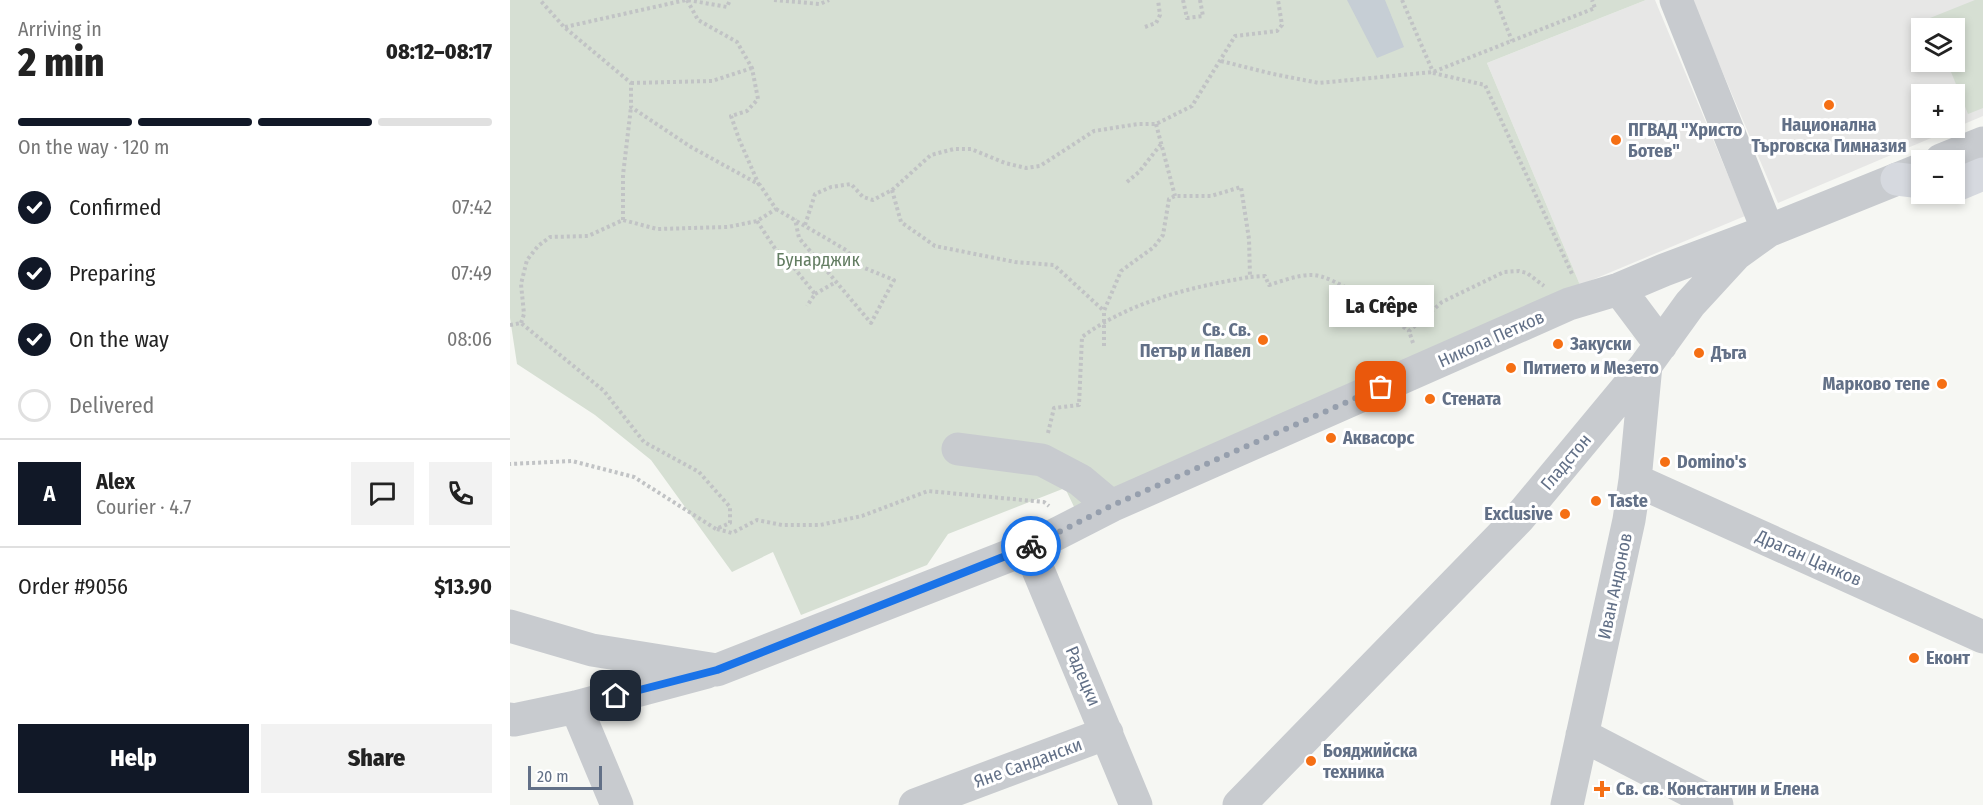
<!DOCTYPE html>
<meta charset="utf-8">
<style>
body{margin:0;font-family:"Fira Sans Condensed",sans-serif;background:#f2f2f2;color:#222;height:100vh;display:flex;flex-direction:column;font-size:22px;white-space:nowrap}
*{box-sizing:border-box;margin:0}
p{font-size:20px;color:#767676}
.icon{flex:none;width:33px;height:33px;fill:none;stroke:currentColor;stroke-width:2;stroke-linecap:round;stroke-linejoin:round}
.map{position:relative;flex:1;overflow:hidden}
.side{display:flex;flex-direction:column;background:#fff;width:510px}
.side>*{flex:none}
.controls{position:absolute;left:1401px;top:18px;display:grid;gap:12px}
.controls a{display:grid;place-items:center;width:54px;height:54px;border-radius:0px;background:#fff;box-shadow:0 3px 9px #0003;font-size:30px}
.scale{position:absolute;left:18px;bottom:15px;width:74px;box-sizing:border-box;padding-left:6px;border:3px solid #627087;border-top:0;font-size:16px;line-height:21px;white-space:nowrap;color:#627087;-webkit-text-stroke:4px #fff;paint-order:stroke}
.pin{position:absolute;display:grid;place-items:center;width:51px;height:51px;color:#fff;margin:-26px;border-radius:12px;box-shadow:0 3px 9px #0006}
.courier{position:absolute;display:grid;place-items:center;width:60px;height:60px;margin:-30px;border:4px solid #1a73e8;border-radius:50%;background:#fff;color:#222;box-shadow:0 2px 8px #0007}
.bubble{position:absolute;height:42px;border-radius:0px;background:#fff;box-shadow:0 3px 9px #0003;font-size:20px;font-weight:800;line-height:42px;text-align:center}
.headline em{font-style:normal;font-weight:800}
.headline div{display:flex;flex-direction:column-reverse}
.headline{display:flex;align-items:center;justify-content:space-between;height:102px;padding:0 18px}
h1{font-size:39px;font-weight:800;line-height:45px}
.bar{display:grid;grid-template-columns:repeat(4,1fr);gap:9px 6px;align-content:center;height:72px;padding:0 18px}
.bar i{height:8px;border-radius:4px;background:#e0e0e0}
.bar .on{background:#111827}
.bar p{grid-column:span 4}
.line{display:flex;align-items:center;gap:15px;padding:0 18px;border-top:2px solid #e0e0e0}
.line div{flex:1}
.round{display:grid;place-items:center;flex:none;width:63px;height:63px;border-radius:0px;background:#f2f2f2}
ol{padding:0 18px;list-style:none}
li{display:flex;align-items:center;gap:18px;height:66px}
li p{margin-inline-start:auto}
li .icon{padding:6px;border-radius:50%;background:#111827;color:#fff;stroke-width:4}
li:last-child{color:#767676}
li i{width:33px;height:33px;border:3px solid #e0e0e0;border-radius:50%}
.cta{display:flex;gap:12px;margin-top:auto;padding:12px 18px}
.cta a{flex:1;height:69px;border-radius:0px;background:#111827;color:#fff;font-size:24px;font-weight:800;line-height:69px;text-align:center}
.cta a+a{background:#f2f2f2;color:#222}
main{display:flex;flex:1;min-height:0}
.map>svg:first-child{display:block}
.built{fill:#e7e7e6;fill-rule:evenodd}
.green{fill:#d6dfd3}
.water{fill:#c6ced5}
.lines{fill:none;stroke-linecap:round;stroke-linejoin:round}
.path{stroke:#c1c3c5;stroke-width:4;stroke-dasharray:3 3;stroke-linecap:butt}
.minor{stroke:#c8cbcf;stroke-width:33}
.major{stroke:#d6d9df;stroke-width:33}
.done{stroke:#969fad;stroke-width:6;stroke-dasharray:0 10.8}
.route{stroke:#1a73e8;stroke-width:8}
.poi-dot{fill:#f56f14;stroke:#fff;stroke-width:2}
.labels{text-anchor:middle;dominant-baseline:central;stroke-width:6;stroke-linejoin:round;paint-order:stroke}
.poi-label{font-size:18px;font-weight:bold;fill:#627087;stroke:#fff;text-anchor:start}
.park-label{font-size:18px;fill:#637d62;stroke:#fff}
.street-label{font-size:18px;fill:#627087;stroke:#fff}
</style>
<main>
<section class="side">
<div class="headline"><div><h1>2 min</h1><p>Arriving in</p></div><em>08:12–08:17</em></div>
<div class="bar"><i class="on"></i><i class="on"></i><i class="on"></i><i></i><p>On the way · 120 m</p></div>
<ol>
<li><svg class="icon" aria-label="check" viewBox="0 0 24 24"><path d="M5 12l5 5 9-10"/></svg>Confirmed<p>07:42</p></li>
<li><svg class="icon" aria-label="check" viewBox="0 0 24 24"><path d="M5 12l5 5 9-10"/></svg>Preparing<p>07:49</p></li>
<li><svg class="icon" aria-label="check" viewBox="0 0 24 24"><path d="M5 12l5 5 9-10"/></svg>On the way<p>08:06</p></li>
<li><i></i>Delivered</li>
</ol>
<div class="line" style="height:108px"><b class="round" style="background:#111827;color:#fff">A</b><div><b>Alex</b><p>Courier · 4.7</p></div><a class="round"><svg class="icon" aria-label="chat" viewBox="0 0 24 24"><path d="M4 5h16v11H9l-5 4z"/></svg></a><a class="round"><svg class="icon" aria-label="phone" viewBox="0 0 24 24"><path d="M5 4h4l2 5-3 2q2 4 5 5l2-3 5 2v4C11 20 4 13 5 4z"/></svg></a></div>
<div class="line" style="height:78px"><div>Order #9056</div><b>$13.90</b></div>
<div class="cta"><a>Help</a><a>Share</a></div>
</section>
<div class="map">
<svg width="1473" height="805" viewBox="0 0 1473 805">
<rect width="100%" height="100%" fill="#f6f7f3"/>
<path class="built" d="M1136,0H1145L1235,216L1070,285L977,63Z
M1182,0H1473V116L1268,203ZM1412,28H1444V62H1412ZM1412,94H1444V128H1412Z"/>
<path class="green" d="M0,0H1136L977,63L1070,285L567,513L555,488L438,534L417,565L291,615L263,552L222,572L141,460L85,415L7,364L0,318Z
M1465,0H1473V108L1458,114L1437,62H1444V28H1424L1420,18Z"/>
<path class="water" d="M837,0H875L894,47L867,58Z"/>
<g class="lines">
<path class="path" d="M177,0L188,20L227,42L242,68L248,99L237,111L221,116L229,139L249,185
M178,0L217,7L220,0
M264,0L310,4L319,0
M673,0L677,18L693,16L690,0
M892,0L923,72
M986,0L1002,41
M55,27L176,0
M635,27L646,23L650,15L648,0
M711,61L763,74L809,83L923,72L1085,8L1082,0
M923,73L975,85L1063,276
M121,83L202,81L242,68
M646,124L665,196
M617,182L629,172L651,144
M382,190L391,222L425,246L505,262L544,265L594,311
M266,209L336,250L352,267L384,280L361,323L289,238L285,219
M113,220V175L121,107
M247,221L266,250L277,259L305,294L297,306
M295,225L305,194L321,187L341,184L353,197L363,200L382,190L421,155L444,149H461L495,163L516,168L530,166L584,131L628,124H646L682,106L725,36L767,31L772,25L768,0
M305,294L326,282
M11,323L14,314L11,284L17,260L28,246L40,237L78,236L113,220L147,229L218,227L247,221L266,209L250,185L181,147L121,107V83L54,27L30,0
M0,325L11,323L94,391L134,442L189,472L220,507V523L206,529L124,477L62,461L0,464
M903,343L899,331L932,302L994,272L1009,271L1017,273L1034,286
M594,346V311L611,271L644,247L653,235L659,199L665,196H701L731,187L739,239L740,277L755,276L759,285C772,281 788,275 801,275C825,274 878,316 899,331
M538,433L544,408L569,405L572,337C621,301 681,287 740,277
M207,529L222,533L247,520L272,525H310L352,516L418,491L534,502L539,506"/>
<path class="minor" d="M1166,0L1258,231
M1431,160L1473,143
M1109,289L1151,345
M448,449L532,460L570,480L601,506
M1125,480L1473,637
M519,548L626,805
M0,626L82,650L207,670L519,548L601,506L1059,304L1109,289L1154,270L1258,231
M66,707L107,805
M0,719L4,720L66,707L197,672
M1072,735L1207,805
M405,805L597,733
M729,805L1009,518L1136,365L1180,304L1226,254L1258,231L1412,169
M1057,805L1119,520L1125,480L1136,365"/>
<path class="major" d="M1387,179L1412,182
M1444,186L1473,174"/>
</g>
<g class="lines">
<path class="done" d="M521,546L601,506L871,387"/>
<path class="route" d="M106,696L207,670L521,546"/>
</g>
<g class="poi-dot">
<circle cx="1319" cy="105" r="6"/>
<circle cx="1106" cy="140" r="6"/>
<circle cx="753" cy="340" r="6"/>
<circle cx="1048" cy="344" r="6"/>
<circle cx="1189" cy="353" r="6"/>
<circle cx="1001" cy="368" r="6"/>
<circle cx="1432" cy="384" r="6"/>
<circle cx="920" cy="399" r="6"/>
<circle cx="821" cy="438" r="6"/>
<circle cx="1155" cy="462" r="6"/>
<circle cx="1086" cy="501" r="6"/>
<circle cx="1055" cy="514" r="6"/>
<circle cx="1404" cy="658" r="6"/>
<circle cx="801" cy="761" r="6"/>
<path d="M1089 780h6v6h6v6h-6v6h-6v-6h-6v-6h6z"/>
</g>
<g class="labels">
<g class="poi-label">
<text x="1319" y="125" text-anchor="middle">Национална<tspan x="1319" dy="21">Търговска Гимназия</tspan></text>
<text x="1118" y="130">ПГВАД "Христо<tspan x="1118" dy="21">Ботев"</tspan></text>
<text x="741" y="330" text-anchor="end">Св. Св.<tspan x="741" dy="21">Петър и Павел</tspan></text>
<text x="1060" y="344">Закуски</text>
<text x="1201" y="353">Дъга</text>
<text x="1013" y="368">Питието и Мезето</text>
<text x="1420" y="384" text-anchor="end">Марково тепе</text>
<text x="932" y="399">Стената</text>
<text x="833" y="438">Аквасорс</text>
<text x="1167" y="462">Domino's</text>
<text x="1098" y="501">Taste</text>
<text x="1043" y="514" text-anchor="end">Exclusive</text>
<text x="1416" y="658">Еконт</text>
<text x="813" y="751">Бояджийска<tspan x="813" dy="21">техника</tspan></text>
<text x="1106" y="789">Св. св. Константин и Елена</text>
</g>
<g class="park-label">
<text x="308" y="260">Бунарджик</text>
</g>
<g class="street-label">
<text transform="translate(981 339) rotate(-24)">Никола Петков</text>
<text transform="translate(1056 462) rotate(-50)">Гладстон</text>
<text transform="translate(1299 558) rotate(24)">Драган Цанков</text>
<text transform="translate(1105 586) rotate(-78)">Иван Андонов</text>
<text transform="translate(573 676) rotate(67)">Радецки</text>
<text transform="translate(518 763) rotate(-20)">Яне Сандански</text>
</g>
</g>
</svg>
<div class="controls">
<a><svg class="icon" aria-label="layers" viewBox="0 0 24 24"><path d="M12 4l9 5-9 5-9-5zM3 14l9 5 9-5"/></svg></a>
<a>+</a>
<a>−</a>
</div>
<div class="scale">20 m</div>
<div class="pin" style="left:871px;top:387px;background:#ea580c"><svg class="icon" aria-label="bag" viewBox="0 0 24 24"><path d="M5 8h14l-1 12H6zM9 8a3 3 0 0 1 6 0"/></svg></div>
<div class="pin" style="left:106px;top:696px;background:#1f2937"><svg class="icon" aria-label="home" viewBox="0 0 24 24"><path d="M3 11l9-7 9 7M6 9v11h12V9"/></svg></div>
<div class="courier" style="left:521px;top:546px"><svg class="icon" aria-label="bike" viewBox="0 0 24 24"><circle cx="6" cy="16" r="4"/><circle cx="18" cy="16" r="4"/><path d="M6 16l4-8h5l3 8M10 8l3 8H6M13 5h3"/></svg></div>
<div class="bubble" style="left:819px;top:285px;width:105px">La Crêpe</div>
</div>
</main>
